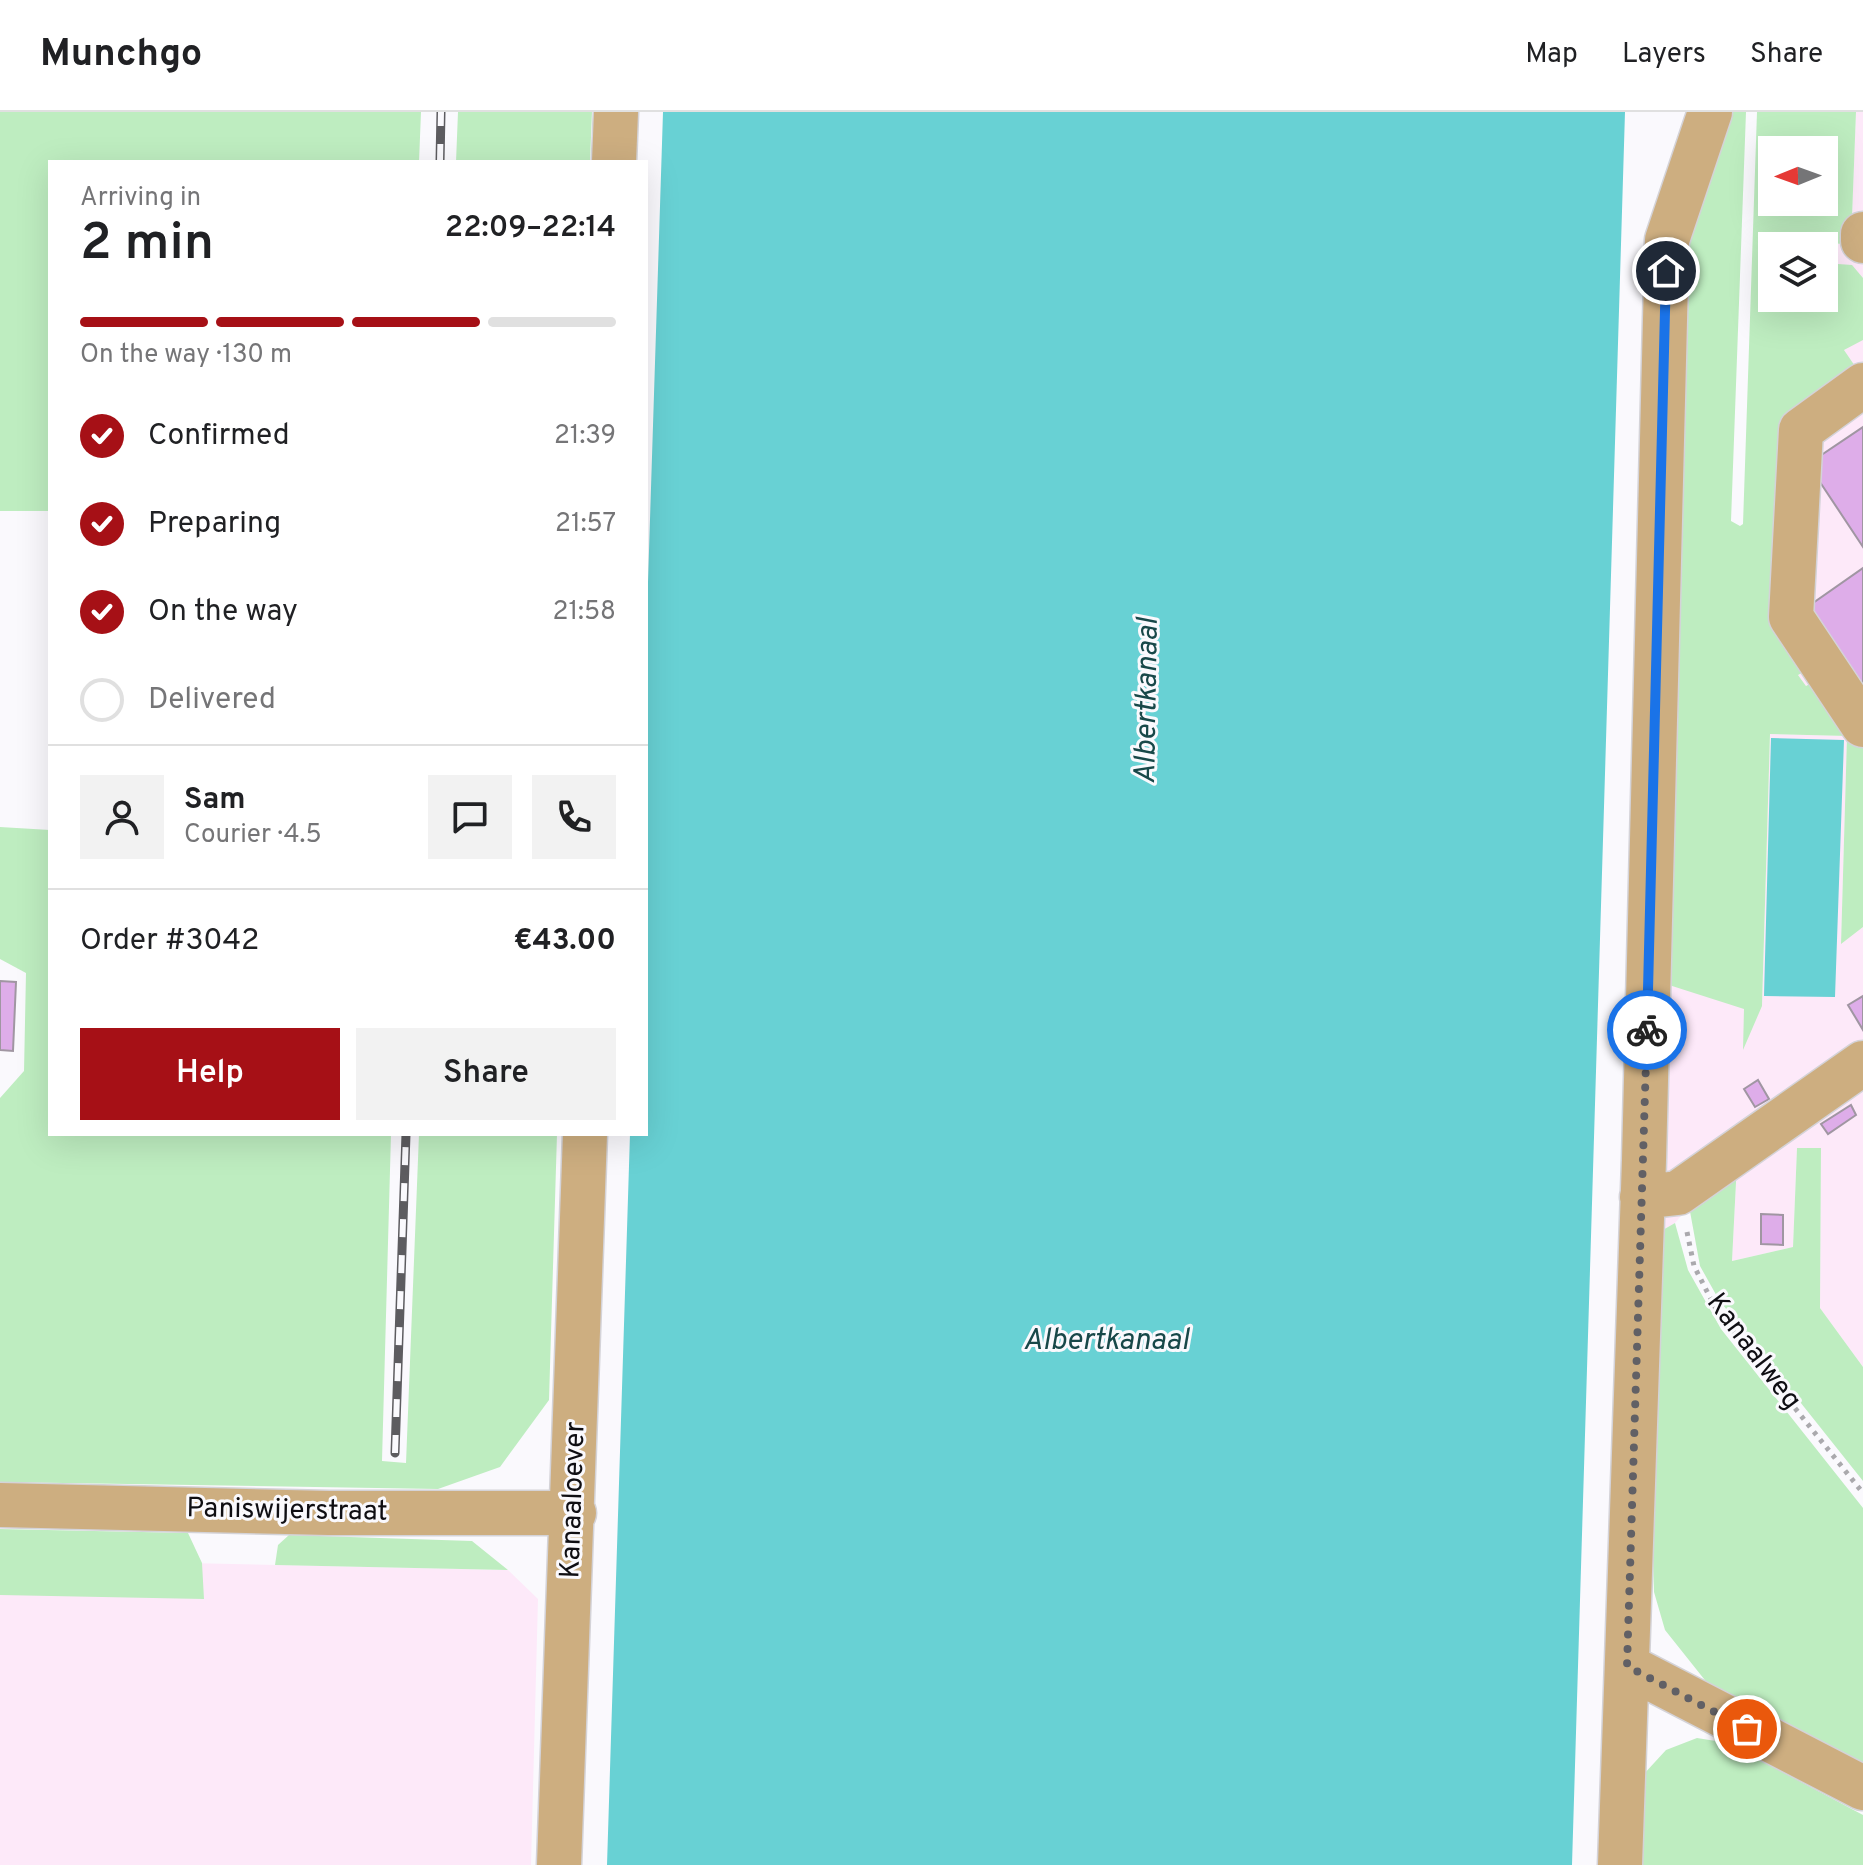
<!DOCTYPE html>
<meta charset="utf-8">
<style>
body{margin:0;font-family:Overpass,sans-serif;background:#f2f2f2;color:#202124;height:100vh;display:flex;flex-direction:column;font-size:30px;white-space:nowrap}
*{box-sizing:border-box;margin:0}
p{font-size:26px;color:#757577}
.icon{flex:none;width:44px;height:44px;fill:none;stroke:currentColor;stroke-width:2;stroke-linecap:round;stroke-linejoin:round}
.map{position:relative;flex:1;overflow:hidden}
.side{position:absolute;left:48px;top:48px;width:600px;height:976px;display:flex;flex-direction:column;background:#fff;border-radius:0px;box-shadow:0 8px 32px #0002}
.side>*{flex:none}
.needle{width:52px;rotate:269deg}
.fabs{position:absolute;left:1758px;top:24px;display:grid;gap:16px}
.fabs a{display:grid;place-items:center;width:80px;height:80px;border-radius:0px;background:#fff;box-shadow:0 8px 32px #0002;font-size:40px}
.pin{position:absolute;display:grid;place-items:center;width:68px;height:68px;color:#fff;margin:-34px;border:4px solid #fff;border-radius:50%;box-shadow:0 2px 8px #0007}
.courier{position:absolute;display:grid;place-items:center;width:80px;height:80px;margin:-40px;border:6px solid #1a73e8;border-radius:50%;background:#fff;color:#222;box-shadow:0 2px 10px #0007}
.headline em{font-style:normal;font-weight:600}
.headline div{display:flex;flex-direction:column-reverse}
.headline{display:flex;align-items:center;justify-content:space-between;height:136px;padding:0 32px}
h1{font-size:52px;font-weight:600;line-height:60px}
.bar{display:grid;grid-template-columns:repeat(4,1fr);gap:12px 8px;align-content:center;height:96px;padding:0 32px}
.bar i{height:10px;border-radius:6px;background:#e0e0e0}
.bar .active{background:#a61016}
.bar p{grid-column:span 4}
.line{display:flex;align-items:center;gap:20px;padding:0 32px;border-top:2px solid #e0e0e0}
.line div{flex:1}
.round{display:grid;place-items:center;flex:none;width:84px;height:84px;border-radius:0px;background:#f2f2f2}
ol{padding:0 32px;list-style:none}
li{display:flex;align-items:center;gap:24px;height:88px}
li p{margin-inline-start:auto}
li .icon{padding:8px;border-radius:50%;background:#a61016;color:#fff;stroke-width:4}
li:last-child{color:#757577}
li i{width:44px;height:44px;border:4px solid #e0e0e0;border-radius:50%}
.action{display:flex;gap:16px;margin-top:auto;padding:16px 32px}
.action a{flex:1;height:92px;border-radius:0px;background:#a61016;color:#fff;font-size:32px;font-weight:600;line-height:92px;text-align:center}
.action a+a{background:#f2f2f2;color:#202124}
header{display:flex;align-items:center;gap:48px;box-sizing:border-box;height:112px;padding:0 40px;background:#fff;border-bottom:2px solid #e0e0e0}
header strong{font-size:38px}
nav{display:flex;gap:44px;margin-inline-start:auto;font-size:28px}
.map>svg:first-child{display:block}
.industrial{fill:#fde9f9}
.green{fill:#beedc0;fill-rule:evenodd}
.water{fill:#68d1d4}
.building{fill:#deade9;stroke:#a096a2;stroke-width:2}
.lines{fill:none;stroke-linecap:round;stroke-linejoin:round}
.minor-casing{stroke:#d4d3d8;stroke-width:47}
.path{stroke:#aaa9ad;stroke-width:5;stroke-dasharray:4 6;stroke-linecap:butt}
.minor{stroke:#cdae80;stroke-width:44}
.rail-casing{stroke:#5d5c60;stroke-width:9}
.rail{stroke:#faf9fd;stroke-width:6;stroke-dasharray:18;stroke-linecap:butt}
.done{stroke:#616065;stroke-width:8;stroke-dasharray:0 14.4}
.route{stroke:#1a73e8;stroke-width:10}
.labels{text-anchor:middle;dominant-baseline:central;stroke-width:6;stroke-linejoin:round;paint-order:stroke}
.street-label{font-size:28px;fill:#0f0e13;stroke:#faf9fd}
.water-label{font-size:30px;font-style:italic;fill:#184849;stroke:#faf9fd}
</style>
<header>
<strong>Munchgo</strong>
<nav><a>Map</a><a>Layers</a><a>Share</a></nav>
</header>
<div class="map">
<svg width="1863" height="1753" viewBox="0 0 1863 1753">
<rect width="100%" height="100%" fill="#faf9fd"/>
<path class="industrial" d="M1856,0H1863V187L1824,185V134H1772V181L1771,130L1851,132Z
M1862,227L1863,228V626L1822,565L1806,574L1798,563L1814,554L1783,311L1858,260L1844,238Z
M1770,622L1847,624L1841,831L1863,815V1255L1820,1196L1821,1036H1797L1793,1135L1732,1149L1737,1053L1689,1094L1675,1111L1661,1119L1669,873L1762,894Z
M0,1447L508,1458L538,1487L531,1753H0Z"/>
<path class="green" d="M0,0H421L419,50H50V399H0Z
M458,0H592L590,50H456Z
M1726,0H1746L1731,409L1740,414L1743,412L1757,0H1856L1851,132L1771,130L1772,186H1824V151L1852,153L1863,166V228L1844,238L1859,260L1783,311L1814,554L1798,563L1806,574L1822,565L1863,626V815L1841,832L1847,624L1770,622L1762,894L1743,938L1744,897L1669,873L1689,112ZM1772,38H1824V90H1772Z
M0,715L50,718V1022H391L382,1349L406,1351L419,1022H557L549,1288L500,1355L438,1377L0,1370V986L24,959L26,861L0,847Z
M1797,1036H1821L1820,1196L1863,1255V1369L1719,1188L1700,1154L1689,1094L1737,1051L1732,1149L1793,1135Z
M1675,1111L1688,1158L1721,1217L1863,1396V1653L1708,1572L1665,1518L1654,1480L1653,1448L1661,1119Z
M0,1417L188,1421L202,1451L204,1487L0,1483Z
M289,1423L472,1429L508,1458L275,1453L278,1433Z
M1697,1626L1728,1631L1863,1703V1753H1642L1643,1663L1666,1638Z"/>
<path class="water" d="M663,0H1625L1572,1753H607L630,1022H646V533Z
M1771,626L1844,628L1835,885L1764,884Z"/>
<path class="building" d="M1863,315V435L1808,352Z
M1863,456V586L1803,498Z
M0,869L16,870L13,939L0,938Z
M1863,884V918L1848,893Z
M1758,968L1769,987L1755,995L1744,977Z
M1851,993L1856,1003L1828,1022L1821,1012Z
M1761,1102L1783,1103V1133L1761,1132Z"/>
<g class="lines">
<g class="minor-casing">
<path id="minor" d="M614,50L616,0
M1863,122V129
M1863,273L1801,318L1791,505L1863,613
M1642,1085L1678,1081L1863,951
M0,1393L329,1401H574
M1627,1554L1863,1676
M559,1753L585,1022
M1620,1753L1644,1048L1667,128L1710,0"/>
</g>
<path class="path" d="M1687,1120L1694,1154L1717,1199L1863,1381"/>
<use href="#minor" class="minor"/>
<g class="rail-casing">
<path id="rail" d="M440,50L441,0
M395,1341L406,1022"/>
</g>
<use href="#rail" class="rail"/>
</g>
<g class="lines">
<path class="done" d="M1647,918L1627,1554L1747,1617"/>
<path class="route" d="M1647,918L1666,159"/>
</g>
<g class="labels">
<g class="street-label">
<text transform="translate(1753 1240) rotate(53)">Kanaalweg</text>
<text transform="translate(574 1388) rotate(-88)">Kanaaloever</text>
<text transform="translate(287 1399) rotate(1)">Paniswijerstraat</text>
</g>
<g class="water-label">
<text transform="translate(1148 589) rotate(-89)">Albertkanaal</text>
<text x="1106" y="1229">Albertkanaal</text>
</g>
</g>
</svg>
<div class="fabs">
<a><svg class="needle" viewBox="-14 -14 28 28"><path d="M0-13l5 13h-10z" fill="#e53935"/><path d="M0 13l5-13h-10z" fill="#757577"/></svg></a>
<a><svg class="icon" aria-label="layers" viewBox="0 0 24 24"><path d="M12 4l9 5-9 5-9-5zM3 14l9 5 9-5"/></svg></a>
</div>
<div class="pin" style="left:1747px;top:1617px;background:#ea580c"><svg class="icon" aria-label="bag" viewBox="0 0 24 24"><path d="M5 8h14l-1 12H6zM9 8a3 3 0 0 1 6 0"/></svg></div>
<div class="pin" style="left:1666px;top:159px;background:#1f2937"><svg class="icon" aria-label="home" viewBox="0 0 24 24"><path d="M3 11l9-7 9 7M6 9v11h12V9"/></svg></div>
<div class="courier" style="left:1647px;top:918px"><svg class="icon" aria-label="bike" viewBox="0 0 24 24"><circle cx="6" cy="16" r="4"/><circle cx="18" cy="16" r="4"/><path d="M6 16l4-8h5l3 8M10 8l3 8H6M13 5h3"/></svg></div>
<section class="side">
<div class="headline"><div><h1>2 min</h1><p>Arriving in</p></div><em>22:09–22:14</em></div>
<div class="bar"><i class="active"></i><i class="active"></i><i class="active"></i><i></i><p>On the way · 130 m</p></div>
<ol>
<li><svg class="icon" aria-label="check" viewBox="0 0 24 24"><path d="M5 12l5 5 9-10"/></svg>Confirmed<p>21:39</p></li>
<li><svg class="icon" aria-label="check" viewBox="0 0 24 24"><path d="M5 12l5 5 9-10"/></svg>Preparing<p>21:57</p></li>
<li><svg class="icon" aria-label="check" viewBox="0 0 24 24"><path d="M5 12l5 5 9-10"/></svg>On the way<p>21:58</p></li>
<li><i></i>Delivered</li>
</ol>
<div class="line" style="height:144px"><a class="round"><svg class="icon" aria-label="person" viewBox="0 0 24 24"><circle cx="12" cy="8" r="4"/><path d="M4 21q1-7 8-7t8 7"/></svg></a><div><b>Sam</b><p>Courier · 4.5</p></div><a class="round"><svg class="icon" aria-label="chat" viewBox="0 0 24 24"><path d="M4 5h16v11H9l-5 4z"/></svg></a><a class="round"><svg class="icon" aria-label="phone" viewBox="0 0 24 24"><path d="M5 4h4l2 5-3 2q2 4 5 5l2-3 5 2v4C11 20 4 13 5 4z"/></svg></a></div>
<div class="line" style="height:104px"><div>Order #3042</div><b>€43.00</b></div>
<div class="action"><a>Help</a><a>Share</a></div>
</section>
</div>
